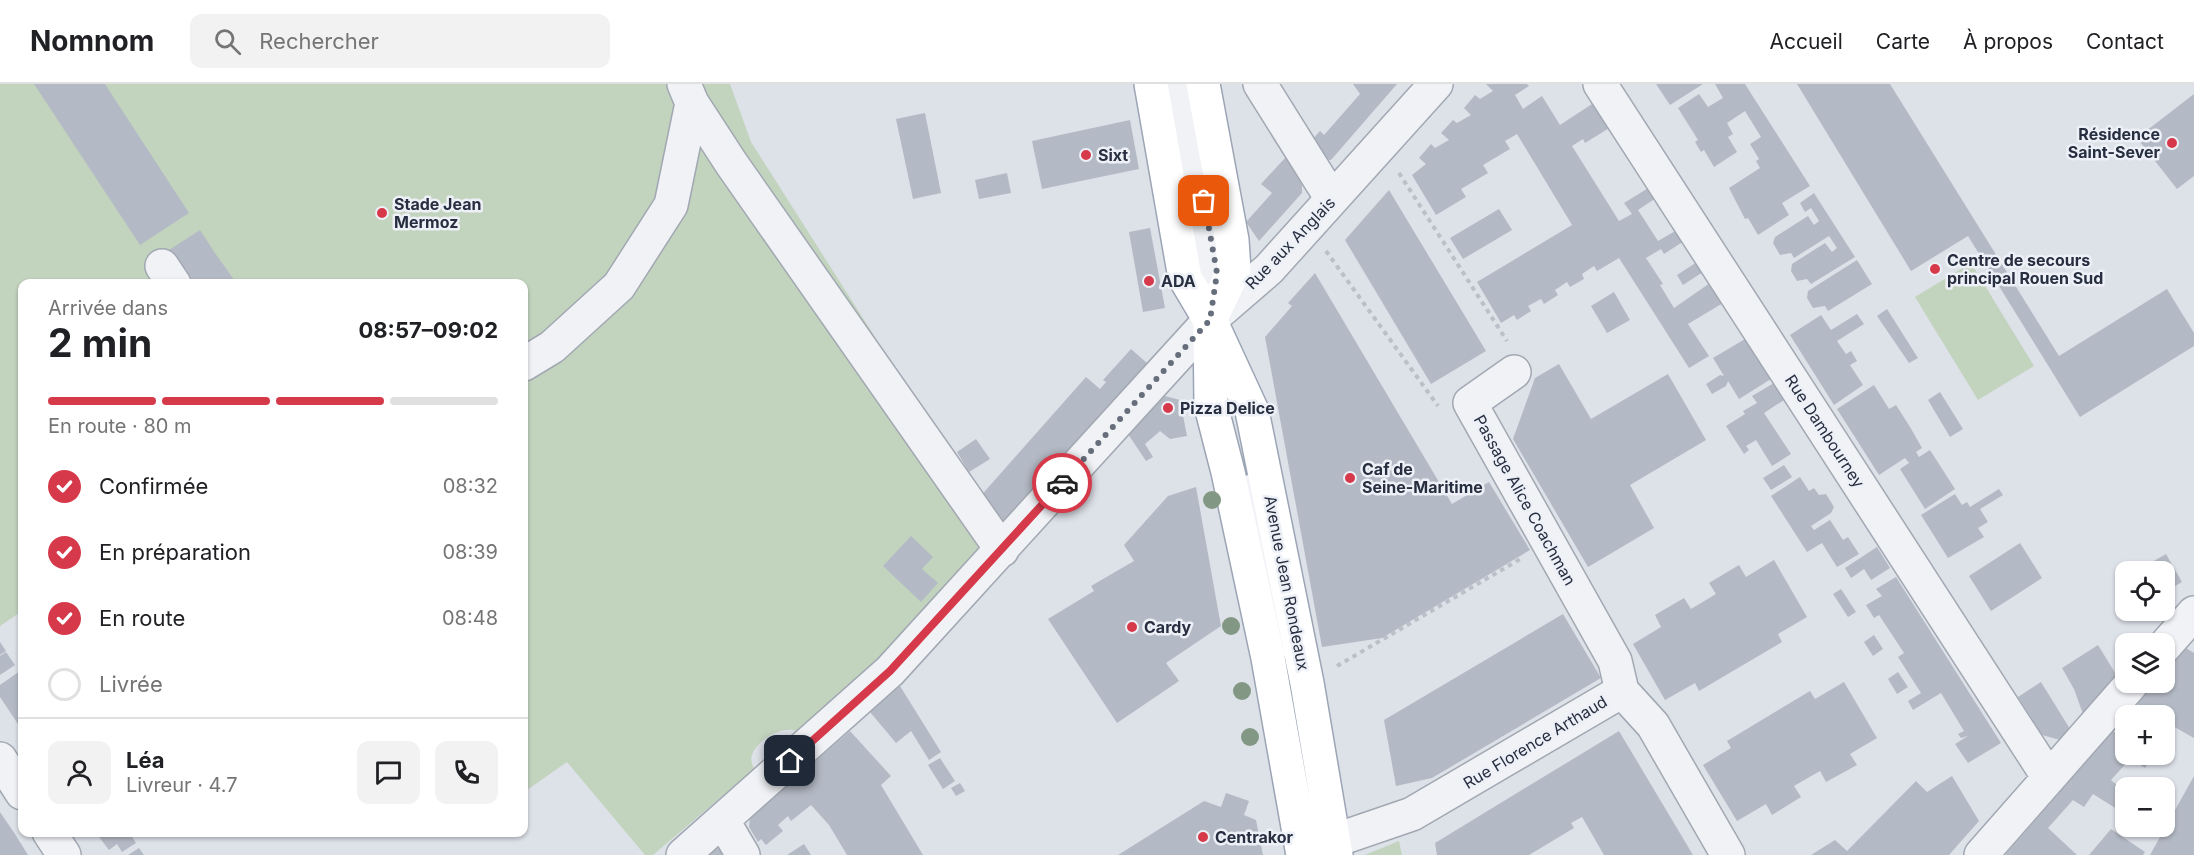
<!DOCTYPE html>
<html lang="fr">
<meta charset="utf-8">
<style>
body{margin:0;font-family:Inter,sans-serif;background:#f2f2f2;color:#202124;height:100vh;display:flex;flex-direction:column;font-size:22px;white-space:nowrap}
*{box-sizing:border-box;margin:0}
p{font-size:20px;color:#757577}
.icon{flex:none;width:33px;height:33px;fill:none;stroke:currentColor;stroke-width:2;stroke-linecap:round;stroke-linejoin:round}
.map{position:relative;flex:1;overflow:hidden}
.panel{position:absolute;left:18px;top:195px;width:510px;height:558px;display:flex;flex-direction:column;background:#fff;border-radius:12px;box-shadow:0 2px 4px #0004}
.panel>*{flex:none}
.controls{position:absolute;left:2115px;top:477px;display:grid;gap:12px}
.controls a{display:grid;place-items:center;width:60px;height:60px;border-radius:12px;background:#fff;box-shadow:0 2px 4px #0004;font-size:30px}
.pin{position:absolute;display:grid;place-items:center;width:51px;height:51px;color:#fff;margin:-26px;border-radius:12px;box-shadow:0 3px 9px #0006}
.courier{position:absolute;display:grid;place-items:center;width:60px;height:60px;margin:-30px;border:4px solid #d63a4a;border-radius:50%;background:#fff;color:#222;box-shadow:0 2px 8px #0007}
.headline em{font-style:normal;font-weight:700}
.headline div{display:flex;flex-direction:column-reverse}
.headline{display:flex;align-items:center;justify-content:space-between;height:102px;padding:0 30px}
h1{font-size:39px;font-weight:700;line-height:45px}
.bar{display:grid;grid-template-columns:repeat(4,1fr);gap:9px 6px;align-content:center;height:72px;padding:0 30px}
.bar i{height:8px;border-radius:4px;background:#e0e0e0}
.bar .active{background:#d63a4a}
.bar p{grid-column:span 4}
.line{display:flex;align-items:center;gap:15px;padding:0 30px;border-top:2px solid #e0e0e0}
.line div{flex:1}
.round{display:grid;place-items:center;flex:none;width:63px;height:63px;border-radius:12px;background:#f2f2f2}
ol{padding:0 30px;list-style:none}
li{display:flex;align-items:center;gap:18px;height:66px}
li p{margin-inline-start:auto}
li .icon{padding:6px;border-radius:50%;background:#d63a4a;color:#fff;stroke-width:4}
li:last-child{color:#757577}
li i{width:33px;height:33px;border:3px solid #e0e0e0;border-radius:50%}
header{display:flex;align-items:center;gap:36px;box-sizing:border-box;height:84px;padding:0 30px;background:#fff;border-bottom:2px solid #e0e0e0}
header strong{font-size:28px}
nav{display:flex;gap:33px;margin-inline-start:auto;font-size:21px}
.search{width:420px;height:54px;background:#f2f2f2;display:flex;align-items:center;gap:15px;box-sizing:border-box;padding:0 21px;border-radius:12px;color:#757577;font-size:22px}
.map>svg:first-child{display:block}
.green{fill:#c2d3be}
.building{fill:#b4bac5}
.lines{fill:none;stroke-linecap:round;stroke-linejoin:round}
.minor-casing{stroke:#a2a8b2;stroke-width:36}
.major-casing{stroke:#9ca5b5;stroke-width:36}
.path{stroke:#bbbfc7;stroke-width:4;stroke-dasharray:4.5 4.5;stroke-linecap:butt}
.minor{stroke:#f0f2f6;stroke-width:33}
.major{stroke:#fff;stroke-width:33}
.tree{fill:#829884}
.done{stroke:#666d7b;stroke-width:6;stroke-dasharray:0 10.8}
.route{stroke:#d63a4a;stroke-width:8}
.poi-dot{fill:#d63a4a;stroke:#edf0f6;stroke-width:2}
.labels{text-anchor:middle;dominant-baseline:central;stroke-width:5;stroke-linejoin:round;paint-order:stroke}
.poi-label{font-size:16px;font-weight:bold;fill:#262e40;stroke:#edf0f6;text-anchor:start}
.street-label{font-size:16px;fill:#262e40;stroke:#edf0f6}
</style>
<header>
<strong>Nomnom</strong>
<div class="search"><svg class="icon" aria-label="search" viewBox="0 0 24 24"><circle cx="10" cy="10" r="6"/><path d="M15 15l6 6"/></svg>Rechercher</div>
<nav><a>Accueil</a><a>Carte</a><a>À propos</a><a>Contact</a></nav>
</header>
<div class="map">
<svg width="2194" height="771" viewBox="0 0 2194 771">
<rect width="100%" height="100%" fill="#dde1e8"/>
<path class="green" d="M0,0H730L751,58L997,445L878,577L796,647C782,641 757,656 752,671C750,675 752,680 754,685L653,771H645L567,678L524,708V200H22V527L0,542Z
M1971,179L2034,282L1978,316L1915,213Z
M1399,757L1402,771H1365Z"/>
<path class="building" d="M34,0H105L189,129L140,161Z
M1353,0H1397L1331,76L1322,75L1311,57L1320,47L1324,51L1360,10Z
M1486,0H1527L1529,2L1515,11L1523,25L1542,12L1560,41L1595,18L1611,43L1585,59L1583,55L1572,62L1619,137L1632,130L1624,119L1650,103L1656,114L1638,126L1658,157L1677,146L1684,157L1664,170L1661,165L1646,174L1663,200L1660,201L1674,224L1710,199L1723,219L1688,240L1709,272L1689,284L1619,174L1597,187L1594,182L1582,190L1584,195L1570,203L1567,198L1555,206L1558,211L1544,220L1541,215L1528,222L1531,227L1517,236L1514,231L1501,239L1477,198L1572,141L1517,50L1505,57L1510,65L1483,81L1488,89L1461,105L1466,113L1436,131L1412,91L1426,80L1419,74L1431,60L1435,64L1449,56L1441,49L1453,36L1457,39L1471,31L1464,24L1475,11L1480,15L1493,7Z
M1656,0H1703L1670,21Z
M1715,0H1745L1810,102L1782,119L1789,131L1758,151L1748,134L1745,135L1729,104L1760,84L1756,77L1759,75L1750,60L1761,53L1745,27L1727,39L1733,50L1728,53L1737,68L1714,83L1704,66L1701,68L1695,58L1698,56L1678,24L1699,10L1708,23L1723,14Z
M1797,0H1890L2059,272L2167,205L2194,249V262L2080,333L1968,152L1911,187Z
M2194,10V92L2177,105L2137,54Z
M925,29L941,109L913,115L896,35Z
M1130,36L1139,85L1042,105L1032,57Z
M1286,73L1302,101V109L1259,157L1246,138L1272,109L1261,100Z
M1007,89L1011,109L979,115L975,96Z
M1389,106L1486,267L1431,300L1345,156Z
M1814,109L1855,173L1811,200L1807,195L1797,197L1791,187L1792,180L1825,159L1832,168L1837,164L1829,152L1794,174L1791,169L1780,171L1773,159L1775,153L1808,132L1814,141L1819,137L1811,124L1805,128L1800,119Z
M1499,125L1512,146L1463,175L1450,154Z
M1150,144L1165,224L1143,228L1129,148Z
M200,146L215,169L237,200H191L182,187L169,166Z
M1857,176L1872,200L1828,227L1825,222L1813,224L1807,214L1808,207Z
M1697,178L1703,188L1683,201L1677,191Z
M1315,189L1452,420L1489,398L1530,466L1382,554L1322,563L1265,253L1292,222L1288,219Z
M1614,208L1630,236L1607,249L1591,222Z
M1887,225L1918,274L1909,279L1877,232Z
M1857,230L1864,240L1837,257L1846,270L1851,267L1857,277L1850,281L1863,301L1834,321L1790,251L1821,231L1831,246Z
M1745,255L1771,295L1739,315L1728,297L1726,302L1712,310L1706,300L1720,291L1724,292L1713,274Z
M1131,265L1147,279L997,445L978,415L1086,293L1100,305L1106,298L1103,296Z
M1559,280L1591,335L1668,290L1706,356L1630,401L1654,444L1588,483L1513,355L1535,294Z
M1774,299L1784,316L1764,329L1791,370L1772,382L1756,356L1746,362L1749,366L1744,370L1726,342L1745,330L1743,327L1757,319L1752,312Z
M1874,301L1889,325L1896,321L1910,343L1922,364L1916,368L1919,373L1930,366L1955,405L1925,425L1900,385L1909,379L1905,374L1879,391L1837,325Z
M1940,308L1963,345L1950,353L1928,316Z
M1161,311L1180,316L1187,352L1170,355L1160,347L1145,360L1153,373L1146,377L1128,350Z
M976,355L990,375L969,388L957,368Z
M1784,381L1792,393L1771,406L1763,394Z
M1800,393L1809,407L1814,404L1819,411L1826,410L1834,423L1831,429L1811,442L1814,446L1830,436L1843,456L1848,453L1859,470L1837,483L1822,459L1807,468L1771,412Z
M1196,403L1221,542L1166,579L1179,597L1117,639L1048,535L1094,507L1091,502L1134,477L1124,461L1168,412Z
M1999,405L2003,411L1980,425L1988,438L1978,444L1984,453L1948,474L1921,431L1955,410L1962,421L1967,418L1970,423Z
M911,452L933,473L922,485L938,499L921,518L883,482Z
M2020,459L2042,494L1991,527L1969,492Z
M1877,463L1890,484L1871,496L1864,485L1851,494L1845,484Z
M2166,470L2182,498L2168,506L2164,499V488H2158L2152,478Z
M1774,476L1807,533L1778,550L1782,558L1699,607L1695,599L1665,616L1633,560L1661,543L1655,531L1684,514L1691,525L1716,510L1709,499L1739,481L1746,493Z
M1896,493L2001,659L1968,679L1955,660L1968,652L1961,654L1958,650L1964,647L1941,609L1913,626L1908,617L1921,609L1898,573L1904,569L1879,531L1874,534L1866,521L1882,512L1876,505Z
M1841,505L1856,528L1848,533L1833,510Z
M1563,530L1601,594L1432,694L1396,702L1384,636Z
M1874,551L1883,565L1873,572L1864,558Z
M0,558L6,567L0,571Z
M2098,561L2117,592L2083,630L2074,605L2062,584Z
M2186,564L2194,569V654L2164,637V632H2156L2137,620L2156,598H2164V589Z
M6,568L15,581L0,591V572Z
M20,587L22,591V646L0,613V601Z
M1898,588L1908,603L1897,610L1888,595Z
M1844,598L1877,654L1850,670L1857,681L1826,698L1820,687L1794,702L1801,713L1772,731L1766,720L1737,737L1703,681L1731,664L1727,657L1810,607L1815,615Z
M2041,598L2070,645L2060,656L2042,651L2018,613Z
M900,602L941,668L929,676L911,647L896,659L870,628Z
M850,647L891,692L881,701L923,771H847L829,741L811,721L791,737L788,732L778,741L783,747L766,761L761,755L758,758L749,743L750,734Z
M1619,647L1693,771H1604L1582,733L1571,739L1574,744L1529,771H1437L1435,759Z
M2113,647L2126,655V670L2153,672L2145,684L2130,675L2111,696L2123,706L2126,703V717L2120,727L2093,710L2084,723L2073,716L2048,744L2077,771H2005Z
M940,674L955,697L943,705L928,681Z
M1952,692L1979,737L1949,771H1811L1835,756L1847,767L1916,697L1927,708Z
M2194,692V771H2150Z
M960,699L965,707L956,712L951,704Z
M1226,709L1249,717L1244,731L1256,736L1263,771H1118L1204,717L1221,723Z
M0,728L15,750L28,771H0Z
M2111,745L2145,768L2143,771H2089Z
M106,748H129L136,759L122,768L117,760L109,766L99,753Z
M804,760L811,771H787Z
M139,764L144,771H128Z
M715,764L724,765L728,771H707Z"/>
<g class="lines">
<g class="minor-casing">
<path id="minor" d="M684,0L692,19L731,79L1002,466
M1183,0L1217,189L1211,229
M1260,0L1332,115
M1600,0L2049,694
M162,182L174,200
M524,280L552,263L619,202L671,121L692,19
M1514,288L1470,319L1615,577L1622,607
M1252,407L1280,557
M2164,563L2194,529
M0,675L22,709
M723,737L743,771
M49,748L64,771
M1333,757L1412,730L1622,607L1653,641L1728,771
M683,771L890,587L1210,236L1269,185L1436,0
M1981,771L2133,598"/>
</g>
<g class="major-casing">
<path id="major" d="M1151,0L1185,194L1210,236L1252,327L1307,599L1336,771
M1203,0L1232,156L1234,186L1210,236L1211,322L1228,388L1268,574L1303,771"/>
</g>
<path class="path" d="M1399,89L1507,257
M1326,167L1438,322
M1337,582L1522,474"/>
<use href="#minor" class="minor"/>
<use href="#major" class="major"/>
</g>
<g class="tree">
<circle cx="1212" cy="416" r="9"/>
<circle cx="1231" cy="542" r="9"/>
<circle cx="1242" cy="607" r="9"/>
<circle cx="1250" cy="653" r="9"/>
</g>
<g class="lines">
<path class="done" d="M1062,399L1210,236L1217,189L1204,117"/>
<path class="route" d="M790,677L890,587L1062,399"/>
</g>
<g class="poi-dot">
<circle cx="2172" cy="59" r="6"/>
<circle cx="1086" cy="71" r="6"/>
<circle cx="382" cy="129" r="6"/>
<circle cx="1935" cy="185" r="6"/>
<circle cx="1149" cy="197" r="6"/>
<circle cx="1168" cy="324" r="6"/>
<circle cx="1350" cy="394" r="6"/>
<circle cx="1132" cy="543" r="6"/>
<circle cx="1203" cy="753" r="6"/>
</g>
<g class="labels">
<g class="poi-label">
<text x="2160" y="50" text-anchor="end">Résidence<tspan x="2160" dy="18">Saint-Sever</tspan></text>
<text x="1098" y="71">Sixt</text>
<text x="394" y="120">Stade Jean<tspan x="394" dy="18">Mermoz</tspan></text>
<text x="1947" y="176">Centre de secours<tspan x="1947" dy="18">principal Rouen Sud</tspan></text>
<text x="1161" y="197">ADA</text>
<text x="1180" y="324">Pizza Delice</text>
<text x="1362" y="385">Caf de<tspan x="1362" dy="18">Seine-Maritime</tspan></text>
<text x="1144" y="543">Cardy</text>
<text x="1215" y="753">Centrakor</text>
</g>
<g class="street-label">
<text transform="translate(1290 159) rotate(-46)">Rue aux Anglais</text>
<text transform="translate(1825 347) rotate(57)">Rue Dambourney</text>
<text transform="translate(1525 416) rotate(61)">Passage Alice Coachman</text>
<text transform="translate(1287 499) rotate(79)">Avenue Jean Rondeaux</text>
<text transform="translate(1535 658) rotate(-31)">Rue Florence Arthaud</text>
</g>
</g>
</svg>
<div class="controls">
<a><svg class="icon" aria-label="locate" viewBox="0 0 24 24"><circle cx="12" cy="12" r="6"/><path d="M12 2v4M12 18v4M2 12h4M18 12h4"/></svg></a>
<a><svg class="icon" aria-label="layers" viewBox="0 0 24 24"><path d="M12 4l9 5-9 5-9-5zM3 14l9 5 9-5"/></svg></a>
<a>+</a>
<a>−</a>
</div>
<div class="pin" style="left:1204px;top:117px;background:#ea580c"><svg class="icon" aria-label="bag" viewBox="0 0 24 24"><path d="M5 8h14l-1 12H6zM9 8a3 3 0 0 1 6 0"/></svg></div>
<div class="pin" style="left:790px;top:677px;background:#1f2937"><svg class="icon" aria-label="home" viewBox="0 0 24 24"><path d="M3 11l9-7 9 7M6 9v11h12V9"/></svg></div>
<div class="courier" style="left:1062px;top:399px"><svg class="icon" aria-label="car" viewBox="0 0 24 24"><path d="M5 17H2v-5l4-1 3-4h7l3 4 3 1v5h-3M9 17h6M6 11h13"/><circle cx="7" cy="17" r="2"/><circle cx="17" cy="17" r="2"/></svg></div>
<section class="panel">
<div class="headline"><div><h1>2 min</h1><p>Arrivée dans</p></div><em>08:57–09:02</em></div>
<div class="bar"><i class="active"></i><i class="active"></i><i class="active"></i><i></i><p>En route · 80 m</p></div>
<ol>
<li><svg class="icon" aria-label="check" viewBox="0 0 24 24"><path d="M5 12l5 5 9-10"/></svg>Confirmée<p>08:32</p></li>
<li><svg class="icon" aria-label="check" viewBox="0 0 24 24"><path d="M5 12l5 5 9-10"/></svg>En préparation<p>08:39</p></li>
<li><svg class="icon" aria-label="check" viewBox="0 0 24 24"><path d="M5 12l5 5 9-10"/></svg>En route<p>08:48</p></li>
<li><i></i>Livrée</li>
</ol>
<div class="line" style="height:108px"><a class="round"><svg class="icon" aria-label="person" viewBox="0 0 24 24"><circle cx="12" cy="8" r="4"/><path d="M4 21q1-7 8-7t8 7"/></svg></a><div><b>Léa</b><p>Livreur · 4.7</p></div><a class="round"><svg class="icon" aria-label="chat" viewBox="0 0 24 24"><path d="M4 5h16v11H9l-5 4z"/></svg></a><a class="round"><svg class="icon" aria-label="phone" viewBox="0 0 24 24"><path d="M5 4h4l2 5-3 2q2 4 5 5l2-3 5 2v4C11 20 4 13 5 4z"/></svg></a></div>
</section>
</div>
